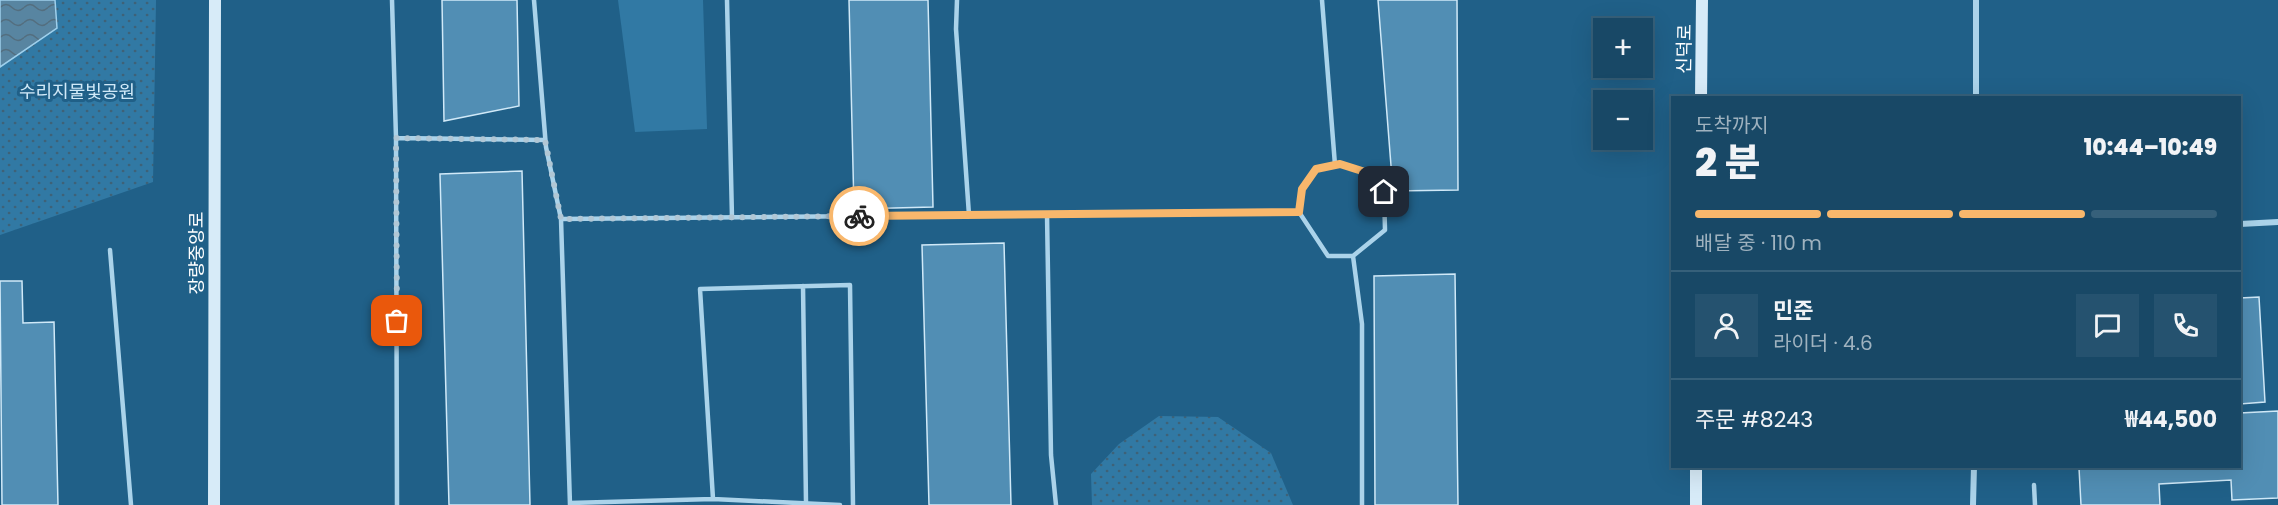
<!DOCTYPE html>
<html lang="ko">
<meta charset="utf-8">
<style>
body{margin:0;font-family:Poppins,"Noto Sans KR",sans-serif;background:#25526f;color:#f1f3f6;height:100vh;display:flex;flex-direction:column;font-size:22px;white-space:nowrap}
*{box-sizing:border-box;margin:0}
p{font-size:20px;color:#9fb2bf}
.icon{flex:none;width:33px;height:33px;fill:none;stroke:currentColor;stroke-width:2;stroke-linecap:round;stroke-linejoin:round}
.map{position:relative;flex:1;overflow:hidden}
.panel{position:absolute;left:1671px;top:96px;width:570px;height:372px;display:flex;flex-direction:column;background:#184866;border-radius:0px;box-shadow:0 6px 24px #0002,0 0 0 2px #36607a}
.panel>*{flex:none}
.tools{position:absolute;left:1593px;top:18px;display:grid;gap:12px}
.tools a{display:grid;place-items:center;width:60px;height:60px;border-radius:0px;background:#184866;box-shadow:0 6px 24px #0002,0 0 0 2px #36607a;font-size:30px}
.pin{position:absolute;display:grid;place-items:center;width:51px;height:51px;color:#fff;margin:-26px;border-radius:12px;box-shadow:0 3px 9px #0006}
.courier{position:absolute;display:grid;place-items:center;width:60px;height:60px;margin:-30px;border:4px solid #f8b76c;border-radius:50%;background:#fff;color:#222;box-shadow:0 2px 8px #0007}
.headline em{font-style:normal;font-weight:800}
.headline div{display:flex;flex-direction:column-reverse}
.headline{display:flex;align-items:center;justify-content:space-between;height:102px;padding:0 24px}
h1{font-size:39px;font-weight:800;line-height:45px}
.bar{display:grid;grid-template-columns:repeat(4,1fr);gap:9px 6px;align-content:center;height:72px;padding:0 24px}
.bar i{height:8px;border-radius:4px;background:#36607a}
.bar .on{background:#f8b76c}
.bar p{grid-column:span 4}
.line{display:flex;align-items:center;gap:15px;padding:0 24px;border-top:2px solid #36607a}
.line div{flex:1}
.round{display:grid;place-items:center;flex:none;width:63px;height:63px;border-radius:0px;background:#25526f}
.map>svg:first-child{display:block}
.park{fill:url(#park-dots)}
.garden{fill:#3179a4}
.water{fill:url(#water-waves);stroke:#9fd0ec;stroke-width:1.5}
.building{fill:#518eb4;stroke:#d0e9f8;stroke-width:1.5}
.lines{fill:none;stroke-linecap:round;stroke-linejoin:round}
.lane{stroke:#abd3ea;stroke-width:4.5}
.street{stroke:#abd3ea;stroke-width:6}
.secondary{stroke:#d7ebf8;stroke-width:12}
.done{stroke:#b1c7d5;stroke-width:6;stroke-dasharray:0 10.8}
.route{stroke:#f8b76c;stroke-width:8}
.labels{text-anchor:middle;dominant-baseline:central;stroke-width:6;stroke-linejoin:round;paint-order:stroke}
.street-label{font-size:18px;fill:#fff;stroke:#206088}
.park-label{font-size:18px;fill:#d0e9f8;stroke:#206088}
</style>
<div class="map">
<svg width="2278" height="505" viewBox="0 0 2278 505">
<defs>
<pattern id="park-dots" width="8" height="8" patternUnits="userSpaceOnUse" patternTransform="scale(1.5)"><rect width="8" height="8" fill="#3179a4"/><path d="M2 2h.1M6 6h.1" fill="none" stroke="#3e6278" stroke-width="1.8" stroke-linecap="round"/></pattern>
<pattern id="water-waves" width="16" height="10" patternUnits="userSpaceOnUse" patternTransform="scale(1.5)"><rect width="16" height="10" fill="#5885a1"/><path d="M0 5q4-4 8 0t8 0" fill="none" stroke="#536e7f"/></pattern>
</defs>
<rect width="100%" height="100%" fill="#206088"/>
<path class="park" d="M0,0H156L153,182L0,235Z
M1159,416L1218,417L1271,453L1293,505H1092L1091,474L1119,444Z"/>
<path class="garden" d="M618,0H703L707,129L635,132Z"/>
<path class="water" d="M0,0H55L57,28L0,67Z"/>
<path class="building" d="M442,0H517L519,106L444,121Z
M849,0H928L933,207L854,209Z
M1378,0H1457L1458,190L1393,191Z
M522,171L530,505H449L440,174Z
M1004,243L1011,505H929L922,245Z
M1455,274L1458,505H1375L1374,276Z
M0,281H22L23,323L54,322L58,505H2Z
M2259,297L2265,402L2240,404V298Z
M2278,411V498L2232,500L2231,480L2159,484L2160,505H2081L2079,468L2064,469V466H2240V413Z"/>
<g class="lines">
<path class="lane" d="M392,0L396,138L545,140
M534,0L546,147L561,219
M727,0L732,218
M957,0L956,29L969,215
M1322,0L1335,165
M396,138L397,505
M1340,164L1362,171L1384,192L1385,230L1353,256H1328L1299,212L1302,189L1316,169Z
M1047,214L1051,455L1056,505
M110,250L131,505
M1353,256L1362,324V505
M803,286L806,503
M2034,485L2035,505
M713,499L700,289L850,285L853,505
M570,503L713,499L840,505
M570,505L561,219L1299,212"/>
<path class="street" d="M1976,98V0
M2240,224L2278,222
M1973,505L1974,466"/>
<path class="secondary" d="M1701,98L1702,0
M214,505L215,0
M1696,505V466"/>
</g>
<g class="lines">
<path class="done" d="M397,321L396,138L545,140L561,219L859,216"/>
<path class="route" d="M859,216L1299,212L1302,189L1316,169L1340,164L1362,171L1384,192"/>
</g>
<g class="labels">
<g class="street-label">
<text transform="translate(1684 49) rotate(-89)">신덕로</text>
<text transform="translate(196 253) rotate(-90)">장량중앙로</text>
</g>
<g class="park-label">
<text x="77" y="91">수리지물빛공원</text>
</g>
</g>
</svg>
<div class="tools">
<a>+</a>
<a>−</a>
</div>
<div class="pin" style="left:397px;top:321px;background:#ea580c"><svg class="icon" aria-label="bag" viewBox="0 0 24 24"><path d="M5 8h14l-1 12H6zM9 8a3 3 0 0 1 6 0"/></svg></div>
<div class="pin" style="left:1384px;top:192px;background:#1f2937"><svg class="icon" aria-label="home" viewBox="0 0 24 24"><path d="M3 11l9-7 9 7M6 9v11h12V9"/></svg></div>
<div class="courier" style="left:859px;top:216px"><svg class="icon" aria-label="bike" viewBox="0 0 24 24"><circle cx="6" cy="16" r="4"/><circle cx="18" cy="16" r="4"/><path d="M6 16l4-8h5l3 8M10 8l3 8H6M13 5h3"/></svg></div>
<section class="panel">
<div class="headline"><div><h1>2 분</h1><p>도착까지</p></div><em>10:44–10:49</em></div>
<div class="bar"><i class="on"></i><i class="on"></i><i class="on"></i><i></i><p>배달 중 · 110 m</p></div>
<div class="line" style="height:108px"><a class="round"><svg class="icon" aria-label="person" viewBox="0 0 24 24"><circle cx="12" cy="8" r="4"/><path d="M4 21q1-7 8-7t8 7"/></svg></a><div><b>민준</b><p>라이더 · 4.6</p></div><a class="round"><svg class="icon" aria-label="chat" viewBox="0 0 24 24"><path d="M4 5h16v11H9l-5 4z"/></svg></a><a class="round"><svg class="icon" aria-label="phone" viewBox="0 0 24 24"><path d="M5 4h4l2 5-3 2q2 4 5 5l2-3 5 2v4C11 20 4 13 5 4z"/></svg></a></div>
<div class="line" style="height:78px"><div>주문 #8243</div><b>₩44,500</b></div>
</section>
</div>
